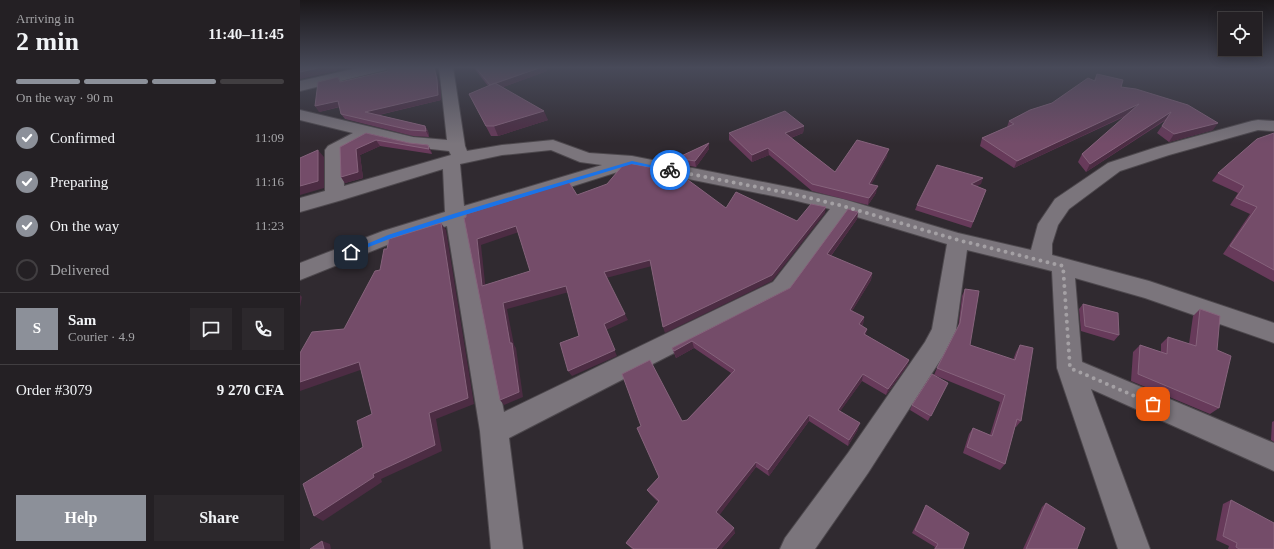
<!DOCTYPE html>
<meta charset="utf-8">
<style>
body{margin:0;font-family:"Times New Roman",serif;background:#2c282c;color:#f1f3f6;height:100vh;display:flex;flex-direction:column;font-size:15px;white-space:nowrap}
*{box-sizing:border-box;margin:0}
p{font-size:13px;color:#a3a3a6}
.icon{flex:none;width:22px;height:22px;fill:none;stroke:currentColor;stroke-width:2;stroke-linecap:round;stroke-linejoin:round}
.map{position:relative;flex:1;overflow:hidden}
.details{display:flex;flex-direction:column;background:#242024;width:300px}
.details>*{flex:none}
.controls{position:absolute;left:918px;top:12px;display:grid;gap:8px}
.controls a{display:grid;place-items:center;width:44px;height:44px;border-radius:0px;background:#242024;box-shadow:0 2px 10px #0003,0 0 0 1px #413e41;font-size:20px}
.pin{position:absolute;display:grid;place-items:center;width:34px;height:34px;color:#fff;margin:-17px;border-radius:8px;box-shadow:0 2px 6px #0006}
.courier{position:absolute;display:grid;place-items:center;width:40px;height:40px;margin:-20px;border:3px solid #1a73e8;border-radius:50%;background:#fff;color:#222;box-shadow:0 1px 5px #0007}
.head em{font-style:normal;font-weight:600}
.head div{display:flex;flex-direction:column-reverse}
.head{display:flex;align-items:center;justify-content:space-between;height:68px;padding:0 16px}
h1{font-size:26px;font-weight:600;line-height:30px}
.bar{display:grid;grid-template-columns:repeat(4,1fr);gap:6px 4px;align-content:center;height:48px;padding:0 16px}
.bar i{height:5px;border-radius:3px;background:#413e41}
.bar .selected{background:#8c9099}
.bar p{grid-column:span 4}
.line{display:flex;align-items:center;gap:10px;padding:0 16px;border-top:1px solid #413e41}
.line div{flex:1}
.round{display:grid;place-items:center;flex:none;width:42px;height:42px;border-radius:0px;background:#2c282c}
ol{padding:0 16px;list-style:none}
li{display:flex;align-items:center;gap:12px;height:44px}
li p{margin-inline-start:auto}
li .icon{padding:4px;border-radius:50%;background:#8c9099;color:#fff;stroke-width:4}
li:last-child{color:#a3a3a6}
li i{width:22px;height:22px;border:2px solid #413e41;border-radius:50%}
.action{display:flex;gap:8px;margin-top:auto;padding:8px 16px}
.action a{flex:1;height:46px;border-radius:0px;background:#8c9099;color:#fff;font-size:16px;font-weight:600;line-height:46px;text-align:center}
.action a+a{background:#2c282c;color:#f1f3f6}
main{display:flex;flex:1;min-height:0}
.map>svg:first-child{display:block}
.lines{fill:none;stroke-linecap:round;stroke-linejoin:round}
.minor-casing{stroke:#4d484d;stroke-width:2}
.minor{fill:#7b757c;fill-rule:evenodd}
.wall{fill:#673a5a}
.shaded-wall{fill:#4c2c43}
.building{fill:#744c69;stroke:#86637c;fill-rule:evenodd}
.route{fill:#1a73e8}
.done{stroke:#a4a0a4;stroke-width:4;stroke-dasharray:0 7.2}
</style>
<main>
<section class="details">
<div class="head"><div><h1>2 min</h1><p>Arriving in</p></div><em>11:40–11:45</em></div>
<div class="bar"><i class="selected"></i><i class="selected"></i><i class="selected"></i><i></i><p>On the way · 90 m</p></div>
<ol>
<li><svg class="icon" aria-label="check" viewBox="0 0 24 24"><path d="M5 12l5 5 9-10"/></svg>Confirmed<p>11:09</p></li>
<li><svg class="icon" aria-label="check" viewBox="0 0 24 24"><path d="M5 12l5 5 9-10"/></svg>Preparing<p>11:16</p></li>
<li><svg class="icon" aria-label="check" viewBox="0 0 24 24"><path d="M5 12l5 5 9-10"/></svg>On the way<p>11:23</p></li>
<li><i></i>Delivered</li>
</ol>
<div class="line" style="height:72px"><b class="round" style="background:#8c9099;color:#fff">S</b><div><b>Sam</b><p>Courier · 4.9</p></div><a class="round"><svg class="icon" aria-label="chat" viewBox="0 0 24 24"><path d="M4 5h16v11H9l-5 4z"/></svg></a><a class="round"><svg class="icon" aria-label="phone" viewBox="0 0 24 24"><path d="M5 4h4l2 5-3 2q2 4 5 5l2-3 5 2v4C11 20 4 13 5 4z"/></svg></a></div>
<div class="line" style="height:52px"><div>Order #3079</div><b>9 270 CFA</b></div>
<div class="action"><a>Help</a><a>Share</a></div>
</section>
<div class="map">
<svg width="974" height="549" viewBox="0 0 974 549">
<rect width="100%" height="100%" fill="#302a30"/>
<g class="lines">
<g class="minor-casing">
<path id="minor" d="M62,67H88L86,70L0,91V81Z
M139,67H153L165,146L167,151L202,145L253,140L289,153L332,156L493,188L543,199L658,233L731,250L738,224L755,199L808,163L857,147L952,121L958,120L974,121V131L958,130L869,155L820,171L769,209L758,225L752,244V255L849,281L974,323V343L845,298L775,278L782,362L974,443V471L791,389L850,549H818L757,368L752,271L667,250L656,330L643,356L568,473L515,549H480L485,538L548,453L625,342L632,329L647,244L547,214L489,294L209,438L223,549H191L180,431L147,226L97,241L0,280V263L83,231L145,212L143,169L42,200L0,212V198L25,191V150L28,146L53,133L0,120V110L113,137L147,140ZM70,137L113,147L149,151L151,155L44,186L43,152ZM251,150L280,162L302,165L164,206L160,164L202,155ZM329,167L493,200L530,209L473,282L204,412L166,220L327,169Z"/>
</g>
<use href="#minor" class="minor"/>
</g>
<path class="wall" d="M173,67H245L247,71L203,87L248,120L198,136H191L169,94L188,86Z
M797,74L821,87L913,130L869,142L857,133L866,120L786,172L778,162L782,154L826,116L714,168L680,146L682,138L707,127L709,121L752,103L794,80Z
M38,77L41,82L140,85L141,100L79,115L125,126L128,131L129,137L113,136L45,119L41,114L40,107L19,112Z
M504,126L503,133L491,138L535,172L587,156L571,184L576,193L568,205L512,191L469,155L452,162L429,140V133Z
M66,133L109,143L128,145L131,151L132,154L80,146L60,155L63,178L45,183L41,177Z
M974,133V282L923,254L950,214L930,205L938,193L912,181L918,173Z
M409,143V149L396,167L378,164L377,158Z
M681,184L676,186L686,190L671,228L615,210L617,205Z
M558,212L557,219L531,256L572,273L571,280L552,311L564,317L563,324L562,326L566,335L609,360L607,366L586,395L562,381L540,411L558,429L548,446L509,421L469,476L456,467L419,515L435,533L421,549H332L326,543L358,502L350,494L347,490L359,477L382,421L387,420L431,373L394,348L376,358L372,348L490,288Z
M665,289L670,345L713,360L716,352L720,345L721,421L716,427H715L705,464L700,470L663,453L669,434L673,428L690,435L700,402L634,375L637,368L658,329L662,296Z
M783,304L819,335L814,341L781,331L779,309Z
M900,309L917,350L919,408L910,414L831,381L833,352L840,345L861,352V344L868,337L889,344L893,316Z
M645,388L628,421L610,410L612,405Z
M974,421V442L971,440L972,422Z
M931,500L974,549H928L929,546L916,540L923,504Z
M746,503L777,549H723L742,507Z
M626,505L663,549H634L635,547L612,533Z"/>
<path class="shaded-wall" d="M22,67H36L37,71L0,79V72Z
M134,67H135L140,85L141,100L69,117L65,112Z
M242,67H245L247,71L192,91L190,86Z
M38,101L42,106L19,112L15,106Z
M839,104L835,111L714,168L717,161Z
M244,111L248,120L198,136L194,126Z
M871,112L866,119L786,172L790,164Z
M918,123L913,130L869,142L874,134Z
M125,126L128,131L129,137L126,131Z
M504,126L503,133L485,140V133Z
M76,140L80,146L60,155L63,178L45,183L41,177L56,149Z
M409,143V149L396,167L395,161Z
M128,145L131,151L132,154L129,149Z
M468,148L469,155L452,162V155Z
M589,149L587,156L568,191L569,184Z
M18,150L24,157V188L0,195V186Z
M683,178L681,184L669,190L671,184Z
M578,186L576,193L568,205L569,198Z
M526,207L525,213L472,281L365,333L363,327Z
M558,212L557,219L527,261V254Z
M141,223L146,230L174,404L136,419L142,451L81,479L82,482L23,521L14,516L73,474L129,413Z
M216,226L219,232L181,245L186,292L182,286L177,239Z
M350,260L352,266L306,278L304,272Z
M572,273L571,280L549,316L550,310Z
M266,286L269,292L207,309L214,345L216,348L223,397L204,405L200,400L203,303Z
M0,295L2,297L0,307Z
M325,314L328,320L306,330L317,356L272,376L268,371L304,324Z
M564,317L563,324L558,331L559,324Z
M567,329L566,335L564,334Z
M392,341L394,348L376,358L374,351Z
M609,360L607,366L586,395L588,389Z
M59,362L66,368L0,391V382Z
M563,374L562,381L537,416L538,410Z
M509,415V421L469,476L468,470Z
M560,423L558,429L548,446L549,440Z
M456,462V467L418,517L416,512Z
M434,528L435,533L421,549H416Z
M22,541L30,544L31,549H24Z"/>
<path class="building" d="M0,67H22L0,72Z
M86,67H134L137,80L138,95L65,112L125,126L126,131L110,130L41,114L38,101L15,106L18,82L38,77L40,82L88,71Z
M175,67H242L190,85Z
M797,74L823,80L821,87L836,89L888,105L918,123L874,134L862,126L871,112L790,164L782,154L839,104L717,161L682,138L714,124L709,121L730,110L752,103L788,78L795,81Z
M195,83L244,111L194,126H186L169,94Z
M485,111L504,126L485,133L535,172L557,140L589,149L569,184L578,186L569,198L512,184L468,148L452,155L429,133Z
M66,133L109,143L128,145L129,149L76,140L56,149L58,172L41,177L40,147Z
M974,133V270L930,246L957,207L936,198L944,186L918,173L957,139Z
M409,143L395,161L377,158Z
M18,150V181L0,186V158Z
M328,163L386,174L384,177L426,208L436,192L497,221L511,204L526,207L472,275L363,327L350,260L304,272L325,314L304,324L315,350L268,371L260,343L279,336L266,286L203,303L210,343H212L219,392L200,400L164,218L166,217V214L269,182L277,195L307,184L323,165ZM216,226L230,271L182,286L177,239Z
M637,165L683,178L671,184L686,190L673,222L617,205Z
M548,209L558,212L527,254L572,273L550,310L564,317L559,324L567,329L564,334L609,360L588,389L563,374L538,410L560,423L549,440L509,415L468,470L456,462L416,512L434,528L416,549H334L326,543L359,501L347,490L359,477L337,428L341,426L322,374L350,360L382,421L387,420L435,370L392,341L374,351L372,348L490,288Z
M141,223L168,398L129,413L135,445L73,474L74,477L14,516L3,484L63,447L57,421L72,414L59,362L0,382V353L12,332L44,329L75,271L80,270L84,249H87L89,239Z
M665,289L679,291L670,345L715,360L720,345L733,348L721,421L717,419L705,464L667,447L673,428L692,436L705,395L637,368L660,323Z
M783,304L818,313L819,335L785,326Z
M900,309L920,316L917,350L931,356L919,408L838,374L840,345L867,354L868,337L896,346Z
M632,374L648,383L631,416L612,405Z
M931,500L974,523V549H939L936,547L937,543L923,536Z
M746,503L785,528L777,549H726Z
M626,505L669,533L663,549H635L638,544L615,530Z
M22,541L24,549H10Z"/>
<linearGradient id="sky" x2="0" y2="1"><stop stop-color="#1a171a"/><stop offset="0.47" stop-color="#484a59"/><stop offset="1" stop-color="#484a59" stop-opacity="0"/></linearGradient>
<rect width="974" height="144" fill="url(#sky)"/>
<path class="route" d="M332,161L373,170L370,171L332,164L158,217L92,238L53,253H49L48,252L88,235L153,214Z"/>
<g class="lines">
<path class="done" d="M370,170L493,194L543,206L658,240L763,266L770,368L853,404"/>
</g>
</svg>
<div class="controls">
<a><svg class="icon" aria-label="locate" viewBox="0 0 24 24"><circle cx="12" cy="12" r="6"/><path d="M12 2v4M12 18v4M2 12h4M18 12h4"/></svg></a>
</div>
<div class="pin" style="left:853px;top:404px;background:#ea580c"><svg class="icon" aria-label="bag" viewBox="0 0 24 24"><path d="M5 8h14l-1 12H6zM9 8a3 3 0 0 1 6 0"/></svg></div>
<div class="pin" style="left:51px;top:252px;background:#1f2937"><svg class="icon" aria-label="home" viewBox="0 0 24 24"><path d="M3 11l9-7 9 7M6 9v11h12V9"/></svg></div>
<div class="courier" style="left:370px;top:170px"><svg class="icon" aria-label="bike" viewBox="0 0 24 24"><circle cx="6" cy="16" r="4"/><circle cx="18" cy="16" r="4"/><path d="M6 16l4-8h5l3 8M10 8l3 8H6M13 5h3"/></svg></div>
</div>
</main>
